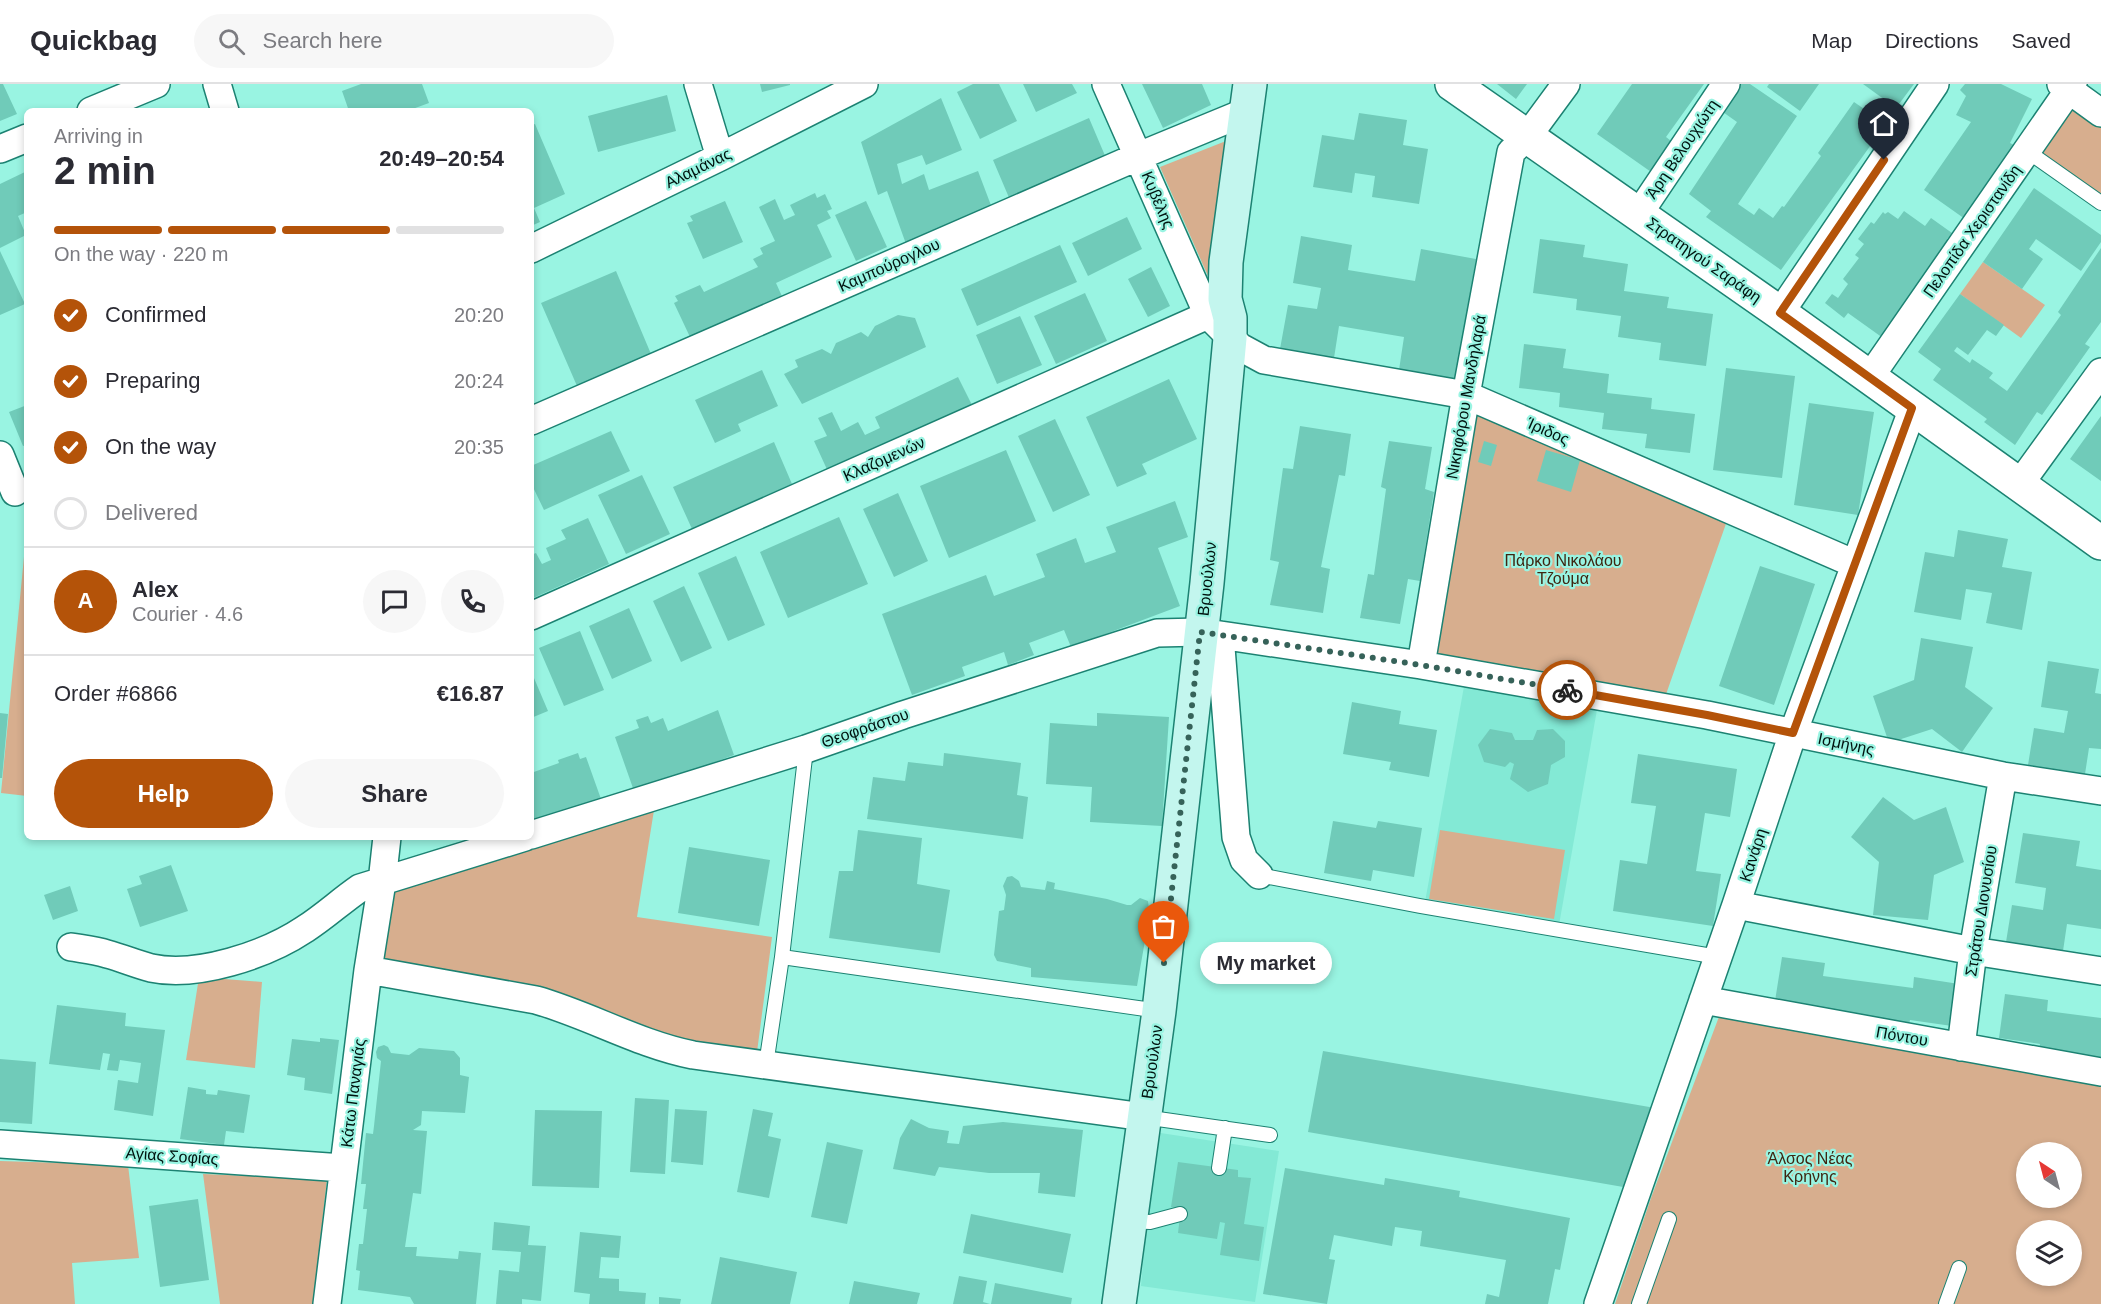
<!DOCTYPE html>
<meta charset="utf-8">
<style>
body{margin:0;font-family:Helvetica,sans-serif;background:#f7f7f7;color:#2b2b33;height:100vh;display:flex;flex-direction:column;font-size:22px;white-space:nowrap}
*{box-sizing:border-box;margin:0}
p{font-size:20px;color:#7c7c81}
.icon{flex:none;width:33px;height:33px;fill:none;stroke:currentColor;stroke-width:2;stroke-linecap:round;stroke-linejoin:round}
.map{position:relative;flex:1;overflow:hidden}
.panel{position:absolute;left:24px;top:24px;width:510px;height:732px;display:flex;flex-direction:column;background:#fff;border-radius:9px;box-shadow:0 3px 9px #0003}
.panel>*{flex:none}
.needle{width:39px;rotate:324deg}
.buttons{position:absolute;left:2016px;top:1058px;display:grid;gap:12px}
.buttons a{display:grid;place-items:center;width:66px;height:66px;border-radius:50%;background:#fff;box-shadow:0 3px 9px #0003;font-size:30px}
.pin{position:absolute;display:grid;place-items:center;width:51px;height:51px;color:#fff;margin:-62px -26px;border-radius:50% 50% 50% 0;rotate:-45deg;box-shadow:0 0 6px #0007}
.pin .icon{rotate:45deg}
.courier{position:absolute;display:grid;place-items:center;width:60px;height:60px;margin:-30px;border:4px solid #b45309;border-radius:50%;background:#fff;color:#222;box-shadow:0 2px 8px #0007}
.bubble{position:absolute;height:42px;border-radius:21px;background:#fff;box-shadow:0 3px 9px #0003;font-size:20px;font-weight:800;line-height:42px;text-align:center}
.head em{font-style:normal;font-weight:800}
.head div{display:flex;flex-direction:column-reverse}
.head{display:flex;align-items:center;justify-content:space-between;height:102px;padding:0 30px}
h1{font-size:39px;font-weight:800;line-height:45px}
.bar{display:grid;grid-template-columns:repeat(4,1fr);gap:9px 6px;align-content:center;height:72px;padding:0 30px}
.bar i{height:8px;border-radius:4px;background:#e1e1e2}
.bar .active{background:#b45309}
.bar p{grid-column:span 4}
.line{display:flex;align-items:center;gap:15px;padding:0 30px;border-top:2px solid #e1e1e2}
.line div{flex:1}
.round{display:grid;place-items:center;flex:none;width:63px;height:63px;border-radius:32px;background:#f7f7f7}
ol{padding:0 30px;list-style:none}
li{display:flex;align-items:center;gap:18px;height:66px}
li p{margin-inline-start:auto}
li .icon{padding:6px;border-radius:50%;background:#b45309;color:#fff;stroke-width:4}
li:last-child{color:#7c7c81}
li i{width:33px;height:33px;border:3px solid #e1e1e2;border-radius:50%}
.primary-button{display:flex;gap:12px;margin-top:auto;padding:12px 30px}
.primary-button a{flex:1;height:69px;border-radius:36px;background:#b45309;color:#fff;font-size:24px;font-weight:800;line-height:69px;text-align:center}
.primary-button a+a{background:#f7f7f7;color:#2b2b33}
header{display:flex;align-items:center;gap:36px;box-sizing:border-box;height:84px;padding:0 30px;background:#fff;border-bottom:2px solid #e1e1e2}
header strong{font-size:28px}
nav{display:flex;gap:33px;margin-inline-start:auto;font-size:21px}
.search{width:420px;height:54px;background:#f7f7f7;display:flex;align-items:center;gap:15px;box-sizing:border-box;padding:0 21px;border-radius:33px;color:#7c7c81;font-size:22px}
.map>svg:first-child{display:block}
.built{fill:#83e9d5}
.green{fill:#d7ae8e;fill-rule:evenodd}
.building{fill:#70cbb9}
.lines{fill:none;stroke-linecap:round;stroke-linejoin:round}
.service-casing{stroke:#1c8272;stroke-width:16}
.minor-casing{stroke:#1c8272;stroke-width:30}
.tertiary-casing{stroke:#1c8272;stroke-width:36}
.secondary-casing{stroke:#1c8272;stroke-width:36}
.service{stroke:#fff;stroke-width:14}
.minor{stroke:#fff;stroke-width:27}
.tertiary{stroke:#fff;stroke-width:33}
.secondary{stroke:#c3f6ee;stroke-width:33}
.done{stroke:#366259;stroke-width:6;stroke-dasharray:0 10.8}
.route{stroke:#b45309;stroke-width:8}
.labels{text-anchor:middle;dominant-baseline:central;stroke-width:4.5;stroke-linejoin:round;paint-order:stroke}
.street-label{font-size:16px;fill:#00130f;stroke:#99f4e2}
.park-label{font-size:16px;fill:#3f2611;stroke:#99f4e2}
</style>
<header>
<strong>Quickbag</strong>
<div class="search"><svg class="icon" aria-label="search" viewBox="0 0 24 24"><circle cx="10" cy="10" r="6"/><path d="M15 15l6 6"/></svg>Search here</div>
<nav><a>Map</a><a>Directions</a><a>Saved</a></nav>
</header>
<div class="map">
<svg width="2101" height="1220" viewBox="0 0 2101 1220">
<rect width="100%" height="100%" fill="#99f4e2"/>
<path class="built" d="M1465,597L1598,620L1559,841L1425,818Z
M1154,1048L1279,1067L1255,1218L1141,1202Z"/>
<path class="green" d="M2071,17L2101,38V111L2038,66Z
M1231,55L1211,199L1160,83Z
M1983,178L2045,221L2021,254L1960,210Z
M1479,330L1728,434L1664,616L1437,572L1436,562L1473,336Z
M27,442V712L1,709Z
M654,726L637,833L772,853L757,968L671,955L375,879L388,804Z
M1440,746L1565,766L1554,835L1429,815Z
M199,893L262,898L255,984L186,976Z
M1720,930L2101,996V1220H1615L1651,1114ZM2026,1068H2072V1113H2026ZM2026,1146H2072V1191H2026Z
M0,1077L128,1081L139,1174L72,1179L75,1220H0Z
M203,1090L327,1095L313,1220H220Z"/>
<path class="building" d="M0,0H3L17,30L0,37Z
M361,0H422L429,19L407,27H349L342,7Z
M760,0H790V1L762,8Z
M973,0H999L1017,37L980,55L957,8Z
M1023,0H1072L1077,9L1036,28Z
M1142,0H1202L1211,21L1163,44Z
M1497,0H1527L1516,15Z
M1632,0H1704L1666,53L1675,60L1654,90L1597,50Z
M1738,0H1750L1797,32L1738,120L1754,131L1759,124L1773,134L1782,122L1784,123L1821,72L1818,69L1854,18L1886,40L1781,186L1706,133L1711,127L1689,110L1737,38L1720,26Z
M1769,0H1819L1800,27L1767,3Z
M1863,0H1914L1896,24Z
M1965,0H2001L2032,15L2010,59L2016,62L1965,135L1924,106L1971,38L1956,31L1966,12L1960,6Z
M667,11L676,47L598,68L588,32Z
M941,14L962,66L926,81L922,71L897,80L902,100L924,90L929,106L978,87L992,124L906,160L887,107L878,111L861,58Z
M1359,29L1407,36L1403,61L1428,65L1419,120L1372,113L1375,92L1355,89L1352,109L1313,103L1322,51L1354,56Z
M1089,34L1106,74L1010,116L993,76Z
M535,40L565,110L534,124L540,138L531,142V41Z
M27,87V128L18,132L26,151L0,164V100Z
M2034,104L2101,151V158L2081,187L2036,155L2029,165L2043,175L2022,205L1983,178Z
M815,109L817,114L825,110L832,125L827,127L831,134L817,141L832,173L776,199L785,219L700,256L698,249L690,253L674,219L678,217L675,212L700,201L704,208L758,183L753,175L763,170L760,164L775,157L759,123L775,115L784,136L795,131L790,121Z
M725,117L743,158L703,175L687,139L693,137L690,132Z
M866,117L887,163L856,177L835,131Z
M1904,127L1925,142L1931,134L1952,149L1947,155L1952,159L1883,254L1848,229L1844,234L1825,219L1832,210L1838,214L1848,200L1843,195L1859,174L1855,171L1864,160L1858,155L1871,138L1874,140L1883,128L1885,130L1888,128L1898,135Z
M1127,133L1142,165L1088,192L1072,159Z
M1301,152L1352,161L1348,186L1415,197L1421,165L1476,175L1455,296L1399,286L1404,253L1339,242L1334,274L1280,265L1288,221L1317,225L1321,204L1293,199Z
M1540,155L1585,161L1583,173L1628,180L1624,207L1669,213L1667,224L1713,230L1706,282L1659,276L1661,259L1618,253L1621,232L1576,226L1577,215L1533,209Z
M1060,161L1077,198L977,242L961,205Z
M2101,164V238L2085,260L2090,263L2042,331L2037,328L2015,361L1984,338L1987,335L1933,296L1941,285L1918,268L1960,210L2004,241L1996,252L1987,246L1968,271L1957,263L1954,267L1970,279L1972,275L1993,289L1989,294L2007,307L2061,231L2058,228Z
M0,167L25,220L0,231Z
M1151,183L1170,222L1148,233L1128,195Z
M616,187L651,270L577,302L541,219Z
M1085,209L1107,257L1056,280L1034,232Z
M898,231L915,234L926,263L802,320L784,290L798,283L795,276L822,265L831,270L836,259L861,248L868,253L875,242Z
M1020,232L1042,281L997,300L976,251Z
M1524,260L1566,265L1563,284L1609,290L1607,309L1652,314L1651,325L1695,330L1690,369L1645,364L1647,350L1602,345L1604,329L1559,323L1560,309L1519,304Z
M1726,284L1795,292L1782,394L1713,386Z
M762,286L778,322L738,340L741,347L715,359L695,316Z
M958,293L973,323L830,392L814,357L827,352L818,334L832,328L841,347L858,338L865,351L880,344L875,333Z
M1169,295L1197,355L1142,380L1147,390L1117,403L1086,333Z
M1809,319L1874,328L1858,431L1794,421Z
M27,321V361L23,362L9,328Z
M2101,332V397L2070,375Z
M1055,335L1090,411L1053,428L1018,352Z
M1300,342L1351,350L1345,392L1339,391L1321,483L1330,485L1323,529L1270,521L1279,478L1270,476L1283,384L1293,385Z
M611,347L630,387L544,426L531,399V382Z
M1389,357L1432,363L1425,405L1434,408L1420,497L1408,495L1400,540L1360,534L1368,490L1374,491L1386,405L1381,403Z
M1484,357L1497,361L1491,382L1478,378Z
M774,358L792,400L692,445L673,403Z
M1006,366L1036,437L949,474L920,402Z
M1546,366L1580,376L1571,408L1537,397Z
M642,391L670,450L626,470L598,411Z
M898,409L928,477L894,493L863,425Z
M1175,417L1188,453L1158,464L1180,522L1071,563L1064,546L1029,559L1034,571L1008,581L1004,568L962,583L965,592L912,611L882,530L986,491L994,512L1045,493L1036,470L1076,454L1085,479L1116,468L1106,443Z
M839,433L868,500L788,534L760,468Z
M588,434L609,480L531,515V471L536,469L542,480L551,476L546,464L566,455L561,446Z
M1958,446L2008,455L2002,483L2032,488L2022,546L1986,539L1992,509L1966,505L1961,536L1914,528L1925,468L1954,473Z
M736,472L765,541L728,557L698,489Z
M1760,482L1815,500L1774,621L1719,602Z
M684,502L712,564L681,578L653,517Z
M629,524L652,577L612,595L589,542Z
M580,547L604,606L564,622L539,564Z
M1921,554L1973,563L1965,603L1993,624L1962,668L1932,645L1889,659L1873,612L1914,596Z
M2048,577L2099,585L2095,609L2101,610V665L2089,664L2085,690L2028,681L2034,644L2064,649L2068,627L2041,623Z
M531,587L548,627L531,634Z
M1352,618L1401,627L1399,640L1437,646L1429,693L1389,686L1391,678L1343,670Z
M718,626L734,671L688,688L690,692L634,707L615,653L639,644L636,636L648,632L651,639L663,634L668,647Z
M0,629L8,630L2,694H0Z
M1097,629L1169,633L1162,742L1090,738L1092,703L1046,700L1050,639L1097,642Z
M1490,645L1512,649L1515,656H1533L1537,646L1553,645L1565,657V673L1551,681L1548,700L1528,708L1510,695L1514,680L1510,678L1505,683L1484,678L1478,661Z
M578,669L580,675L586,673L601,715L531,740V689L559,679L558,676Z
M944,669L1021,679L1017,711L1028,713L1023,755L867,735L873,693L905,697L908,678L943,682Z
M1638,670L1737,685L1730,733L1705,729L1696,787L1721,790L1713,842L1613,827L1620,776L1647,780L1656,722L1631,719Z
M1883,713L1914,736L1946,723L1964,778L1934,791L1928,836L1873,831L1879,778L1851,753Z
M1333,737L1376,744L1378,737L1422,744L1414,793L1373,786L1371,797L1324,789Z
M858,746L922,754L917,800L950,806L940,869L829,854L839,787H853Z
M2023,749L2080,757L2076,782L2101,786V845L2067,840L2063,867L2006,858L2012,821L2043,826L2046,804L2015,799Z
M689,763L770,776L759,842L678,829Z
M171,781L188,827L140,843L127,805L142,800L139,792Z
M1012,792L1019,797L1021,803L1045,806L1047,797L1055,799L1054,805L1107,815L1127,821H1131L1140,814L1148,817L1149,825L1144,831L1143,850L1146,851L1137,902L1031,893V884L997,877L994,871L999,827L1004,826L1006,811L1003,802L1007,793Z
M70,802L78,827L53,836L44,811Z
M1782,873L1825,879L1823,892L1913,904L1914,893L1959,900L1952,942L1910,936L1908,945L1775,917Z
M2005,910L2048,916L2047,927L2101,934V979L2038,970L2040,960L1999,954Z
M57,921L126,929L125,942L165,946L153,1032L114,1026L118,996L138,999L141,979L120,976L118,987L107,986L110,970L103,969L100,986L49,980Z
M320,954L339,956L332,1010L304,1006L305,994L287,991L292,955L320,958Z
M384,961L388,963L391,969L409,971L419,964L454,967L460,974V991L469,993L465,1029L422,1027L421,1041L413,1046L427,1047L421,1110L413,1109L405,1163H417L416,1172L458,1175L459,1167L481,1169L476,1220H414L410,1213L358,1206L360,1187L356,1186L359,1160H363L367,1125H363L366,1100H361L366,1049L373,1050L374,1042L381,977L377,974L376,968L378,963Z
M1323,967L1667,1026L1652,1108L1308,1048Z
M0,975L36,978L32,1040L0,1038Z
M188,1003L206,1006V1010L217,1011L218,1006L250,1011L244,1049L226,1047L224,1061L180,1055Z
M635,1014L669,1016L665,1090L630,1088Z
M675,1025L707,1027L703,1081L671,1078Z
M753,1025L773,1029L768,1052L781,1055L769,1114L737,1108Z
M535,1026L602,1027L599,1104L532,1102Z
M911,1035L929,1044L949,1047L947,1059L959,1060L963,1042L1003,1038L1083,1046L1075,1113L1038,1109L1040,1089H989L939,1083L935,1092L893,1085L900,1054Z
M827,1058L863,1066L847,1140L811,1133Z
M1178,1078L1238,1086V1093L1251,1094L1244,1140L1264,1143L1259,1177L1220,1171L1225,1139L1220,1138L1217,1155L1178,1149L1181,1124L1171,1123Z
M1285,1084L1384,1101L1385,1094L1460,1107L1459,1113L1570,1134L1560,1186L1555,1185L1548,1220H1485L1487,1210L1499,1213L1506,1176L1420,1162L1422,1147L1395,1143L1392,1162L1334,1151L1329,1175L1335,1176L1327,1220L1263,1210Z
M198,1115L209,1196L160,1203L149,1122Z
M971,1130L1071,1150L1063,1189L963,1169Z
M494,1138L530,1142L528,1161L546,1162L541,1217L522,1215V1220H496L499,1186L519,1188L521,1168L492,1166Z
M580,1148L621,1152L619,1174L601,1173L599,1194L619,1195V1207L646,1209L645,1220H589L590,1210L574,1208Z
M720,1173L797,1188L790,1220H711Z
M959,1192L987,1197L983,1218L990,1220H953Z
M854,1197L920,1209L917,1220H849Z
M995,1199L1072,1214L1071,1220H991Z
M659,1213L681,1215L680,1220H659Z"/>
<g class="lines">
<g class="service-casing">
<path id="service" d="M2027,67L2101,119
M1259,791L1420,822L1718,873
M782,873L806,665
M766,981L782,873L1159,927
M1144,1033L1270,1051
M1219,1084L1225,1044
M1129,1137L1150,1138L1180,1130
M1639,1220L1669,1135
M1946,1220L1959,1184"/>
</g>
<g class="minor-casing">
<path id="minor" d="M217,0L225,27
M698,0L720,73
M1106,0L1208,231
M2061,0L2101,29
M91,27L156,0
M0,65L27,54
M1638,131L1726,0
M531,165L720,73L864,0
M1780,229L1935,0
M1870,293L2073,0
M531,337L1139,72L1248,27
M0,371L15,408
M2019,401L2101,288
M531,532L1208,231L1240,263L1264,276L1466,311L1855,480
M1220,551L1236,753L1244,776L1259,791
M1421,581L1466,311L1511,68L1527,53L1566,0
M531,751L806,665L903,631L1157,549L1200,548L1421,581L1707,631L2003,692L2101,707
M1736,821L1973,867L2101,887
M71,863C83,865 95,866 107,870C122,874 136,880 151,884C197,894 266,871 305,845C324,833 341,817 360,804L525,753
M368,886L536,916C589,931 638,960 693,971L1144,1033
M1703,916L2101,988
M1961,963L1973,867L2003,692
M0,1060L343,1084
M327,1220L368,886L382,798L387,753
M1598,1220L1736,821L1793,649L1913,324"/>
</g>
<g class="tertiary-casing">
<path id="tertiary" d="M1452,0L1780,229L2101,459"/>
</g>
<g class="secondary-casing">
<path id="secondary" d="M1119,1220L1159,927L1207,499L1230,254V234L1225,215L1226,178L1250,0"/>
</g>
<use href="#service" class="service"/>
<use href="#minor" class="minor"/>
<use href="#tertiary" class="tertiary"/>
<use href="#secondary" class="secondary"/>
</g>
<g class="lines">
<path class="done" d="M1164,879L1200,548L1421,581L1567,606"/>
<path class="route" d="M1567,606L1707,631L1793,649L1912,324L1780,229L1884,76"/>
</g>
<g class="labels">
<g class="street-label">
<text transform="translate(1682 65) rotate(-56)">Άρη Βελουχιώτη</text>
<text transform="translate(698 84) rotate(-26)">Αλαμάνας</text>
<text transform="translate(1158 116) rotate(67)">Κυβέλης</text>
<text transform="translate(1972 147) rotate(-55)">Πελοπίδα Χεριστανίδη</text>
<text transform="translate(1704 176) rotate(35)">Στρατηγού Σαράφη</text>
<text transform="translate(889 181) rotate(-24)">Καμπούρογλου</text>
<text transform="translate(1466 313) rotate(-80)">Νικηφόρου Μανδηλαρά</text>
<text transform="translate(1548 347) rotate(24)">Ίριδος</text>
<text transform="translate(884 375) rotate(-24)">Κλαζομενών</text>
<text transform="translate(1207 495) rotate(-84)">Βρυούλων</text>
<text transform="translate(865 644) rotate(-19)">Θεοφράστου</text>
<text transform="translate(1846 660) rotate(12)">Ισμήνης</text>
<text transform="translate(1753 771) rotate(-72)">Κανάρη</text>
<text transform="translate(1981 827) rotate(-81)">Στράτου Διονυσίου</text>
<text transform="translate(1902 952) rotate(10)">Πόντου</text>
<text transform="translate(1152 978) rotate(-82)">Βρυούλων</text>
<text transform="translate(353 1009) rotate(-83)">Κάτω Παναγιάς</text>
<text transform="translate(172 1072) rotate(4)">Αγίας Σοφίας</text>
</g>
<g class="park-label">
<text x="1563" y="476">Πάρκο Νικολάου<tspan x="1563" dy="18">Τζούμα</tspan></text>
<text x="1810" y="1074">Άλσος Νέας<tspan x="1810" dy="18">Κρήνης</tspan></text>
</g>
</g>
</svg>
<div class="buttons">
<a><svg class="needle" viewBox="-14 -14 28 28"><path d="M0-13l5 13h-10z" fill="#e53935"/><path d="M0 13l5-13h-10z" fill="#7c7c81"/></svg></a>
<a><svg class="icon" aria-label="layers" viewBox="0 0 24 24"><path d="M12 4l9 5-9 5-9-5zM3 14l9 5 9-5"/></svg></a>
</div>
<div class="pin" style="left:1164px;top:879px;background:#ea580c"><svg class="icon" aria-label="bag" viewBox="0 0 24 24"><path d="M5 8h14l-1 12H6zM9 8a3 3 0 0 1 6 0"/></svg></div>
<div class="pin" style="left:1884px;top:76px;background:#1f2937"><svg class="icon" aria-label="home" viewBox="0 0 24 24"><path d="M3 11l9-7 9 7M6 9v11h12V9"/></svg></div>
<div class="courier" style="left:1567px;top:606px"><svg class="icon" aria-label="bike" viewBox="0 0 24 24"><circle cx="6" cy="16" r="4"/><circle cx="18" cy="16" r="4"/><path d="M6 16l4-8h5l3 8M10 8l3 8H6M13 5h3"/></svg></div>
<div class="bubble" style="left:1200px;top:858px;width:132px">My market</div>
<section class="panel">
<div class="head"><div><h1>2 min</h1><p>Arriving in</p></div><em>20:49–20:54</em></div>
<div class="bar"><i class="active"></i><i class="active"></i><i class="active"></i><i></i><p>On the way · 220 m</p></div>
<ol>
<li><svg class="icon" aria-label="check" viewBox="0 0 24 24"><path d="M5 12l5 5 9-10"/></svg>Confirmed<p>20:20</p></li>
<li><svg class="icon" aria-label="check" viewBox="0 0 24 24"><path d="M5 12l5 5 9-10"/></svg>Preparing<p>20:24</p></li>
<li><svg class="icon" aria-label="check" viewBox="0 0 24 24"><path d="M5 12l5 5 9-10"/></svg>On the way<p>20:35</p></li>
<li><i></i>Delivered</li>
</ol>
<div class="line" style="height:108px"><b class="round" style="background:#b45309;color:#fff">A</b><div><b>Alex</b><p>Courier · 4.6</p></div><a class="round"><svg class="icon" aria-label="chat" viewBox="0 0 24 24"><path d="M4 5h16v11H9l-5 4z"/></svg></a><a class="round"><svg class="icon" aria-label="phone" viewBox="0 0 24 24"><path d="M5 4h4l2 5-3 2q2 4 5 5l2-3 5 2v4C11 20 4 13 5 4z"/></svg></a></div>
<div class="line" style="height:78px"><div>Order #6866</div><b>€16.87</b></div>
<div class="primary-button"><a>Help</a><a>Share</a></div>
</section>
</div>
